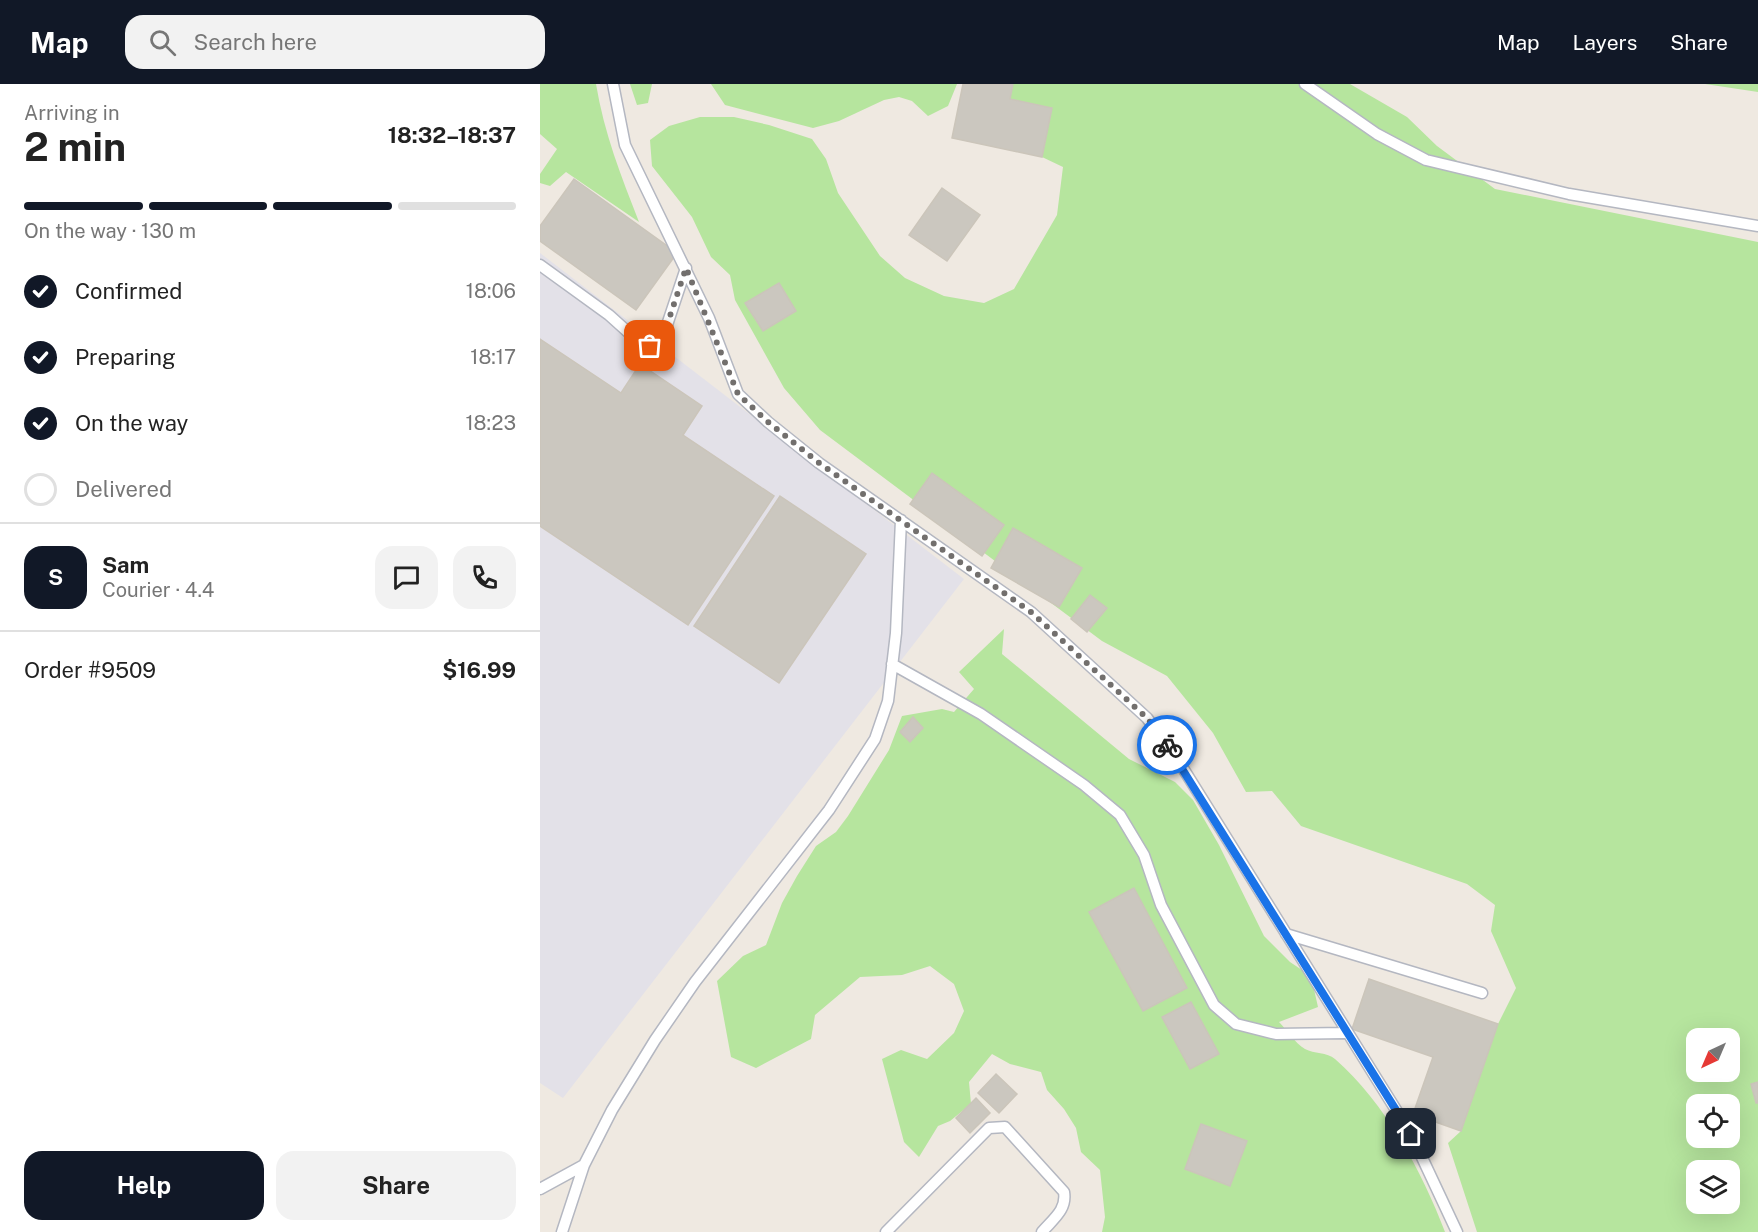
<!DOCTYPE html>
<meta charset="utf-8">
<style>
body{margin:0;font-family:"Public Sans",sans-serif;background:#f2f2f2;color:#222;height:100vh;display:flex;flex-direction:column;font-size:22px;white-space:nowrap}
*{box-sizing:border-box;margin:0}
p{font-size:20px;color:#767676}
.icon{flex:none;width:33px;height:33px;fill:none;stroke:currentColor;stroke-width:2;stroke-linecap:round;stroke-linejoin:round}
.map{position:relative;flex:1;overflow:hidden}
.sheet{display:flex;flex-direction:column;background:#fff;width:540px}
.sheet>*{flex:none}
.needle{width:39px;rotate:224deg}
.tools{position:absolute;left:1146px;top:944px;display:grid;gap:12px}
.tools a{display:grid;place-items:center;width:54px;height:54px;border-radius:12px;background:#fff;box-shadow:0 6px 24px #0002;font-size:30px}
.pin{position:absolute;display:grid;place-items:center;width:51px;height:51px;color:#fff;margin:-26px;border-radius:12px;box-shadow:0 3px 9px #0006}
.courier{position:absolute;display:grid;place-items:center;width:60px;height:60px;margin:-30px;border:4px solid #1a73e8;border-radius:50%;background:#fff;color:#222;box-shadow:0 2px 8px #0007}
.head em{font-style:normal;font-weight:700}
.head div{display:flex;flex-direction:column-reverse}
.head{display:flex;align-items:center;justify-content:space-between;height:102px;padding:0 24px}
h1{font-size:39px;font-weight:700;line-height:45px}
.bar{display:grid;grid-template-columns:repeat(4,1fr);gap:9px 6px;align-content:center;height:72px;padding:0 24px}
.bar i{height:8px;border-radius:4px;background:#e0e0e0}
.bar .current{background:#111827}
.bar p{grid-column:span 4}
.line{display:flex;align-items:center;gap:15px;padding:0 24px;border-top:2px solid #e0e0e0}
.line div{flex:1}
.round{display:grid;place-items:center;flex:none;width:63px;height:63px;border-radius:18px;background:#f2f2f2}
ol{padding:0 24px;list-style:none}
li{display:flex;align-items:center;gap:18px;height:66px}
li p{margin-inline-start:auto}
li .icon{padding:6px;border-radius:50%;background:#111827;color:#fff;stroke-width:4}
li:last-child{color:#767676}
li i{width:33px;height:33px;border:3px solid #e0e0e0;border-radius:50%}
.primary-button{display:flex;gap:12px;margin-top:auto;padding:12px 24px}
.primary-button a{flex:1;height:69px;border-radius:18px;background:#111827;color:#fff;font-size:24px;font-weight:700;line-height:69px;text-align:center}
.primary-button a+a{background:#f2f2f2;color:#222}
header{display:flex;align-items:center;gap:36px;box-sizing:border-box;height:84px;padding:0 30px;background:#111827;color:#fff}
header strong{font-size:28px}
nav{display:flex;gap:33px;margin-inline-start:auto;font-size:21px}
.search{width:420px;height:54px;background:#f2f2f2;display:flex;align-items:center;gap:15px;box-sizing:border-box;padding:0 21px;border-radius:18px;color:#767676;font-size:22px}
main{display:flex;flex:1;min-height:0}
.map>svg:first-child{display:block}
.industrial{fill:#e3e1e8}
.green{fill:#b6e59e;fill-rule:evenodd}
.building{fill:#cbc7bf;stroke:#cbc5ba;stroke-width:1.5}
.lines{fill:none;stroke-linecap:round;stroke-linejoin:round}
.lane-casing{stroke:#b4b7c1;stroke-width:13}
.lane{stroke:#fff;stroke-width:10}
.done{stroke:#726f6d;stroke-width:6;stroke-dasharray:0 10.8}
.route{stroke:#1a73e8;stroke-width:8}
</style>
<header>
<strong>Map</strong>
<div class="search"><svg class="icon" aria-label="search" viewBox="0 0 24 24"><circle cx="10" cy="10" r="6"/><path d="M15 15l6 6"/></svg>Search here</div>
<nav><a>Map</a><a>Layers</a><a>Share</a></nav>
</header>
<main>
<section class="sheet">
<div class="head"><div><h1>2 min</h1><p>Arriving in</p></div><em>18:32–18:37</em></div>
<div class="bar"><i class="current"></i><i class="current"></i><i class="current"></i><i></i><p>On the way · 130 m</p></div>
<ol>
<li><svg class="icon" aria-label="check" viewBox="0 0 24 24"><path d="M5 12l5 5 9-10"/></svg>Confirmed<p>18:06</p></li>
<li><svg class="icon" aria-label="check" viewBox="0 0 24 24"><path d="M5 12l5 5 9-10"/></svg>Preparing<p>18:17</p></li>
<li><svg class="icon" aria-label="check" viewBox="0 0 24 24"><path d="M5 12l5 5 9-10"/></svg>On the way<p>18:23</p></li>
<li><i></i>Delivered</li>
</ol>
<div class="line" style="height:108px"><b class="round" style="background:#111827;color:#fff">S</b><div><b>Sam</b><p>Courier · 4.4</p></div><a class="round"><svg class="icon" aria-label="chat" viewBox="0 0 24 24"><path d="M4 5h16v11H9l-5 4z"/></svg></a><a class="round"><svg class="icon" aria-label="phone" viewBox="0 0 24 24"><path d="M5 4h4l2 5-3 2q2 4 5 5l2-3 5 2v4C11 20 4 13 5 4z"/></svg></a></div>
<div class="line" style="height:78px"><div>Order #9509</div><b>$16.99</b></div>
<div class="primary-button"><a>Help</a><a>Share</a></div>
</section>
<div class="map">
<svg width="1218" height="1148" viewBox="0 0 1218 1148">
<rect width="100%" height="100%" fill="#efe9e1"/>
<path class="industrial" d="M0,169L424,495L23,1014L0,999Z"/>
<path class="green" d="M0,0H56C64,49 81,92 99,138L26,88L10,102L0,99V90L17,65L0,50Z
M90,0H112L108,19L97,21Z
M171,0H417L408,22L388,32L372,17L359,13L344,16L299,37L273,44L185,21Z
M473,0H810L867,33L897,62L955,105L1218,158V1148H937L908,1059L921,1047L958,940L976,904L951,847L955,821L927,800L761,742L732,707L706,708L673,649L627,592L562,557L280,346L244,304L195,216L190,191L171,173L152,133L112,82L110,56L129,42L160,33H194L229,41L272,55L286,75L298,109L340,172L365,194L404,212L444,219L474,205L517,131L523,83L502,73L470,15ZM1156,954H1190V987H1156ZM1156,1020H1190V1053H1156ZM1156,1086H1190V1119H1156Z
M1165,0H1218V8Z
M464,545L462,570L589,675L635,698L653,716L679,761L724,852L750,878L771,892L778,923L739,938C747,946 755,959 765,965C774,970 787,968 795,975C845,1019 882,1087 905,1148H562L565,1133L560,1086L541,1068L536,1044L524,1025L507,1006L501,988L470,980L452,970L429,998L431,1020L410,1037L398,1042L379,1073L364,1058L342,975L361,966L387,975L414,949L424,927L414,900L390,882L362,891L320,893L275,931L271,955L216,984L191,973L177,897L203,872L226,861L242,819L257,792L276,762L296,748L308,732L349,666L362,632L402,625L414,628L434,605L419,588Z"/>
<path class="building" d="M423,0H473L470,15L512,24L502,73L412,54Z
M34,95L137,169L96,226L0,157V142Z
M402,104L440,131L407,177L369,151Z
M239,199L256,227L223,247L205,219Z
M0,255L81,309L100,280L162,322L143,351L234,412L148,541L0,442Z
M392,389L464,441L442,472L370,420Z
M240,412L326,470L239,599L154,542Z
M473,444L542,484L519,523L451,484Z
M550,511L567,524L547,548L531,535Z
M373,633L383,644L370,658L360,648Z
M594,804L647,904L603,927L549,828Z
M829,895L958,940L921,1047L873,1030L893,973L812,945Z
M651,918L679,970L650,985L622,933Z
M456,990L477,1010L459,1029L438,1009Z
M1218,998V1019H1216L1211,1000Z
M436,1014L450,1029L430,1049L416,1034Z
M661,1040L707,1057L690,1102L645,1085Z"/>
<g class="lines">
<g class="lane-casing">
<path id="lane" d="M73,0L85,61L169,234L198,310L228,338L279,379L491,528L607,634L636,673L871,1050L917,1148
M765,0L837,50L886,76L1029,110L1218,142
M0,181L69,231L99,258L120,262L146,184
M352,580L441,630L544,701L580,731L604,771L621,821L674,921L696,940L736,950L805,949
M746,850L942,909
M0,1105L44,1081
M22,1148L44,1081L72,1026L115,956L155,898L289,726L335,655L348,617L356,549L361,436
M346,1148L449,1044L465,1043L524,1108C527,1126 513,1135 502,1148"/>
</g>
<use href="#lane" class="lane"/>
</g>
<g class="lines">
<path class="done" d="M110,262H120L146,184L198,310L228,338L279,379L491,528L607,634L627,661"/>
<path class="route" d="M627,661L871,1050"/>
</g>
</svg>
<div class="tools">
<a><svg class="needle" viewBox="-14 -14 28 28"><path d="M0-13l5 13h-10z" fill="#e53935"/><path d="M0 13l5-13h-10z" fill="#767676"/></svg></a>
<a><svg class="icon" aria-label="locate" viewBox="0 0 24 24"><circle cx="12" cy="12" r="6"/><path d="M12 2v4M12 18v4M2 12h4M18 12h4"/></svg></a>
<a><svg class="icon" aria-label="layers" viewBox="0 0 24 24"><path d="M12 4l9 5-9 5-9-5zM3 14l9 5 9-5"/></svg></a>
</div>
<div class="pin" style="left:110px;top:262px;background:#ea580c"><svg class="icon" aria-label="bag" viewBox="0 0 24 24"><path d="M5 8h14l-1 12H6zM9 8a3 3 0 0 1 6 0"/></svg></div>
<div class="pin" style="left:871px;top:1050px;background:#1f2937"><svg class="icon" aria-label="home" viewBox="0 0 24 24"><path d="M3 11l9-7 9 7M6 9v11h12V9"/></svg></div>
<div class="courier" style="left:627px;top:661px"><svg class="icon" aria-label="bike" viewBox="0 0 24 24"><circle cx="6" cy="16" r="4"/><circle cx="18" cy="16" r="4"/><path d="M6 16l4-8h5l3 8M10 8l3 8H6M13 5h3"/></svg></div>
</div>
</main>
